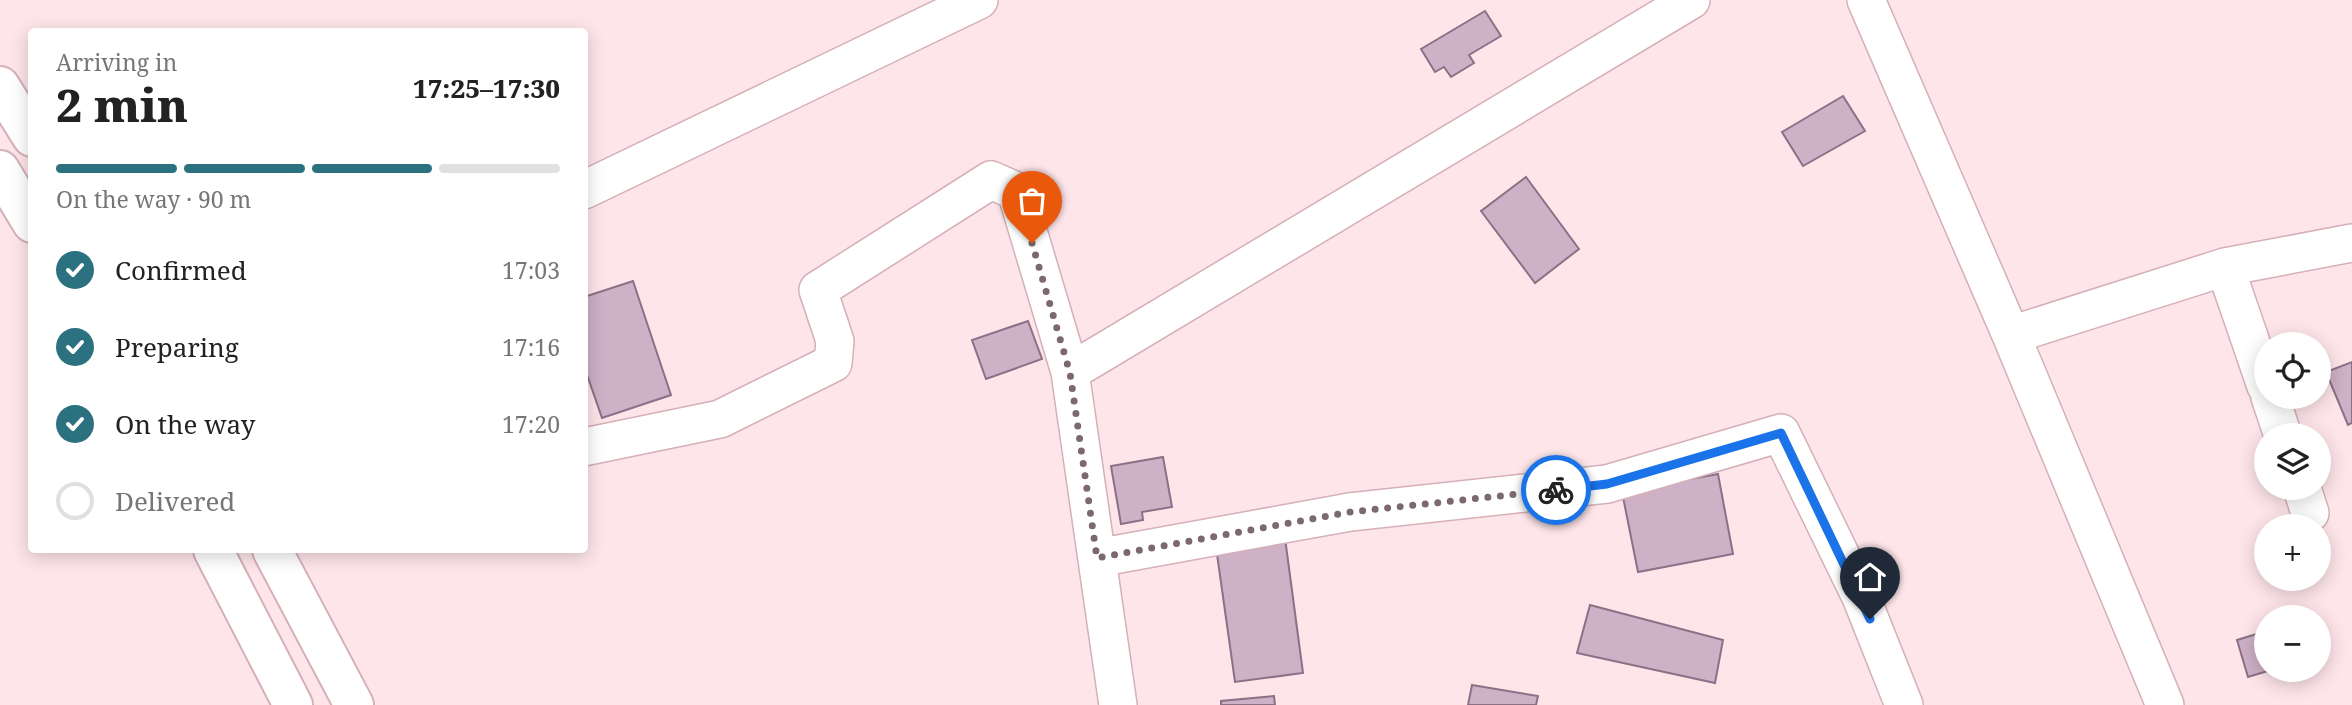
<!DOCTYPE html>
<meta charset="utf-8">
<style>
body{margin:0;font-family:"Noto Serif",serif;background:#f2f2f2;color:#222;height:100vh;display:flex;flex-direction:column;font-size:26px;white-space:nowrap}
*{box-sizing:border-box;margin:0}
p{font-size:23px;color:#767676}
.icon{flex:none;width:38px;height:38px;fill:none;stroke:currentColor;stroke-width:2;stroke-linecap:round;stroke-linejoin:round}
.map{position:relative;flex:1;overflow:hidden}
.sheet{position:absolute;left:28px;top:28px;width:560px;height:525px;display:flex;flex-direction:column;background:#fff;border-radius:7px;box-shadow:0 4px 18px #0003}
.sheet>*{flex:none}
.buttons{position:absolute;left:2254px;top:332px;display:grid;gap:14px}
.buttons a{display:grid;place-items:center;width:77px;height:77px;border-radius:50%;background:#fff;box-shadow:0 4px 18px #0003;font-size:35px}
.pin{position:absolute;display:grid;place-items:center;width:60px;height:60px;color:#fff;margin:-72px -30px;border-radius:50% 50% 50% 0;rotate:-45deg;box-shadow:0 0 7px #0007}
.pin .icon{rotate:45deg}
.courier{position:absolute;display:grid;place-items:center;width:70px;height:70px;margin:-35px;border:5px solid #1a73e8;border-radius:50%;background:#fff;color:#222;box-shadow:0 2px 9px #0007}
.headline em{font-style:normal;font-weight:800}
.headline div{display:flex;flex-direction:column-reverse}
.headline{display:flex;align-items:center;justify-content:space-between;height:119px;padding:0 28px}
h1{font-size:46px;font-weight:800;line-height:52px}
.bar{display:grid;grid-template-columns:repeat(4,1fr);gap:10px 7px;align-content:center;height:84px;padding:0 28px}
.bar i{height:9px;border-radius:5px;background:#e0e0e0}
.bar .on{background:#2c7180}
.bar p{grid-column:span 4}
ol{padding:0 28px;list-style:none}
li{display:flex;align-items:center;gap:21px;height:77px}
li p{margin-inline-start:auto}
li .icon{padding:7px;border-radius:50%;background:#2c7180;color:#fff;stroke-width:4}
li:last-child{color:#767676}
li i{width:38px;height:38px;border:4px solid #e0e0e0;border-radius:50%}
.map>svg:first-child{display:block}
.building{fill:#ceb0c7;stroke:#8c7086;stroke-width:2}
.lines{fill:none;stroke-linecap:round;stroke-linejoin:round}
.street-casing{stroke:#d6afb8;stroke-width:40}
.secondary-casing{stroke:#d6afb8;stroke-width:42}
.street{stroke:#fff;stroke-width:37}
.secondary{stroke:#fff;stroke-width:38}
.done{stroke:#7b696d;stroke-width:7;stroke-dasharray:0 12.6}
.route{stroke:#1a73e8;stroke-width:9}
</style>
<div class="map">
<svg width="2352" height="705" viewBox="0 0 2352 705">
<rect width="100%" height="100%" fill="#fee5ea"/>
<path class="building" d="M1485,11L1501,36L1469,55L1474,63L1451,77L1444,67L1435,72L1421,49Z
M1843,96L1865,131L1803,166L1782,132Z
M1526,177L1579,249L1535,283L1481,211Z
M633,281L671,395L602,418L584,366V297Z
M1028,321L1042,359L986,379L972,340Z
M2352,362V423L2348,425L2326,372Z
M1163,457L1172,507L1142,512L1143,520L1121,524L1111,466Z
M1718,474L1733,554L1638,572L1622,492Z
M1285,538L1303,673L1235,682L1216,547Z
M1590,605L1723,640L1715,683L1577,653Z
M2266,631V670H2271L2248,677L2237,640Z
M1472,685L1538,696L1536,705H1468Z
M1274,696L1275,705H1221V701Z"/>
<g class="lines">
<g class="street-casing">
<path id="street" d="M1866,0L2011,335L2165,705
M584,190L979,0
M2225,267L2266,386
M2011,335L2225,267L2352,243
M1070,372L1691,0
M2270,397L2283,436
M584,447L720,419L833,363L835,341L818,290L991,180L1016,191L1070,372L1118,705
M2302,488L2310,513
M1097,558L1350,512L1607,484L1781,433L1861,597L1904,705"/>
</g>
<g class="secondary-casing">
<path id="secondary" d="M0,86L32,137
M0,170L32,223
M213,550L293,705
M272,550L354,705"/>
</g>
<use href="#street" class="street"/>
<use href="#secondary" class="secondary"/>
</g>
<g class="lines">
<path class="done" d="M1032,243L1070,373L1097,558L1350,512L1556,490"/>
<path class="route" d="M1556,490L1607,484L1781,433L1870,619"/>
</g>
</svg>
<div class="buttons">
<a><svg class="icon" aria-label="locate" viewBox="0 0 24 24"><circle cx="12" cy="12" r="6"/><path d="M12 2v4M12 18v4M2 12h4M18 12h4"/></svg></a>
<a><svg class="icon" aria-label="layers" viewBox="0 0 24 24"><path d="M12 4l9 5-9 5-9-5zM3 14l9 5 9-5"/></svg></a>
<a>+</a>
<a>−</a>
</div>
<div class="pin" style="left:1032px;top:243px;background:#ea580c"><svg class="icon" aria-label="bag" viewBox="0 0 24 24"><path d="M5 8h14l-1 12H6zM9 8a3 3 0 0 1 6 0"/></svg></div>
<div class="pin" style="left:1870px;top:619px;background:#1f2937"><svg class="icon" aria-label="home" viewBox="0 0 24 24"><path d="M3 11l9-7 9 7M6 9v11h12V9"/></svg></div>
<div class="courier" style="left:1556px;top:490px"><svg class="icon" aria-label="bike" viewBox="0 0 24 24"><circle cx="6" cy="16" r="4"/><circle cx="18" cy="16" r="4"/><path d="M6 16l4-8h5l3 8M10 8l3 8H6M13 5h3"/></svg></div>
<section class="sheet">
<div class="headline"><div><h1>2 min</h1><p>Arriving in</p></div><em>17:25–17:30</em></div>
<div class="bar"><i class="on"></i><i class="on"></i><i class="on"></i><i></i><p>On the way · 90 m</p></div>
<ol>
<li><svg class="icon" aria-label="check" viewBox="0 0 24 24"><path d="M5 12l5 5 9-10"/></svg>Confirmed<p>17:03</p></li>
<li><svg class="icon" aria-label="check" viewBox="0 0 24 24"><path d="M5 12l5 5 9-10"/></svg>Preparing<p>17:16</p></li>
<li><svg class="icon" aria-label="check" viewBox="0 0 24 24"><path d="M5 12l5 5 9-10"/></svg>On the way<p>17:20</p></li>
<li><i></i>Delivered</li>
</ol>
</section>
</div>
